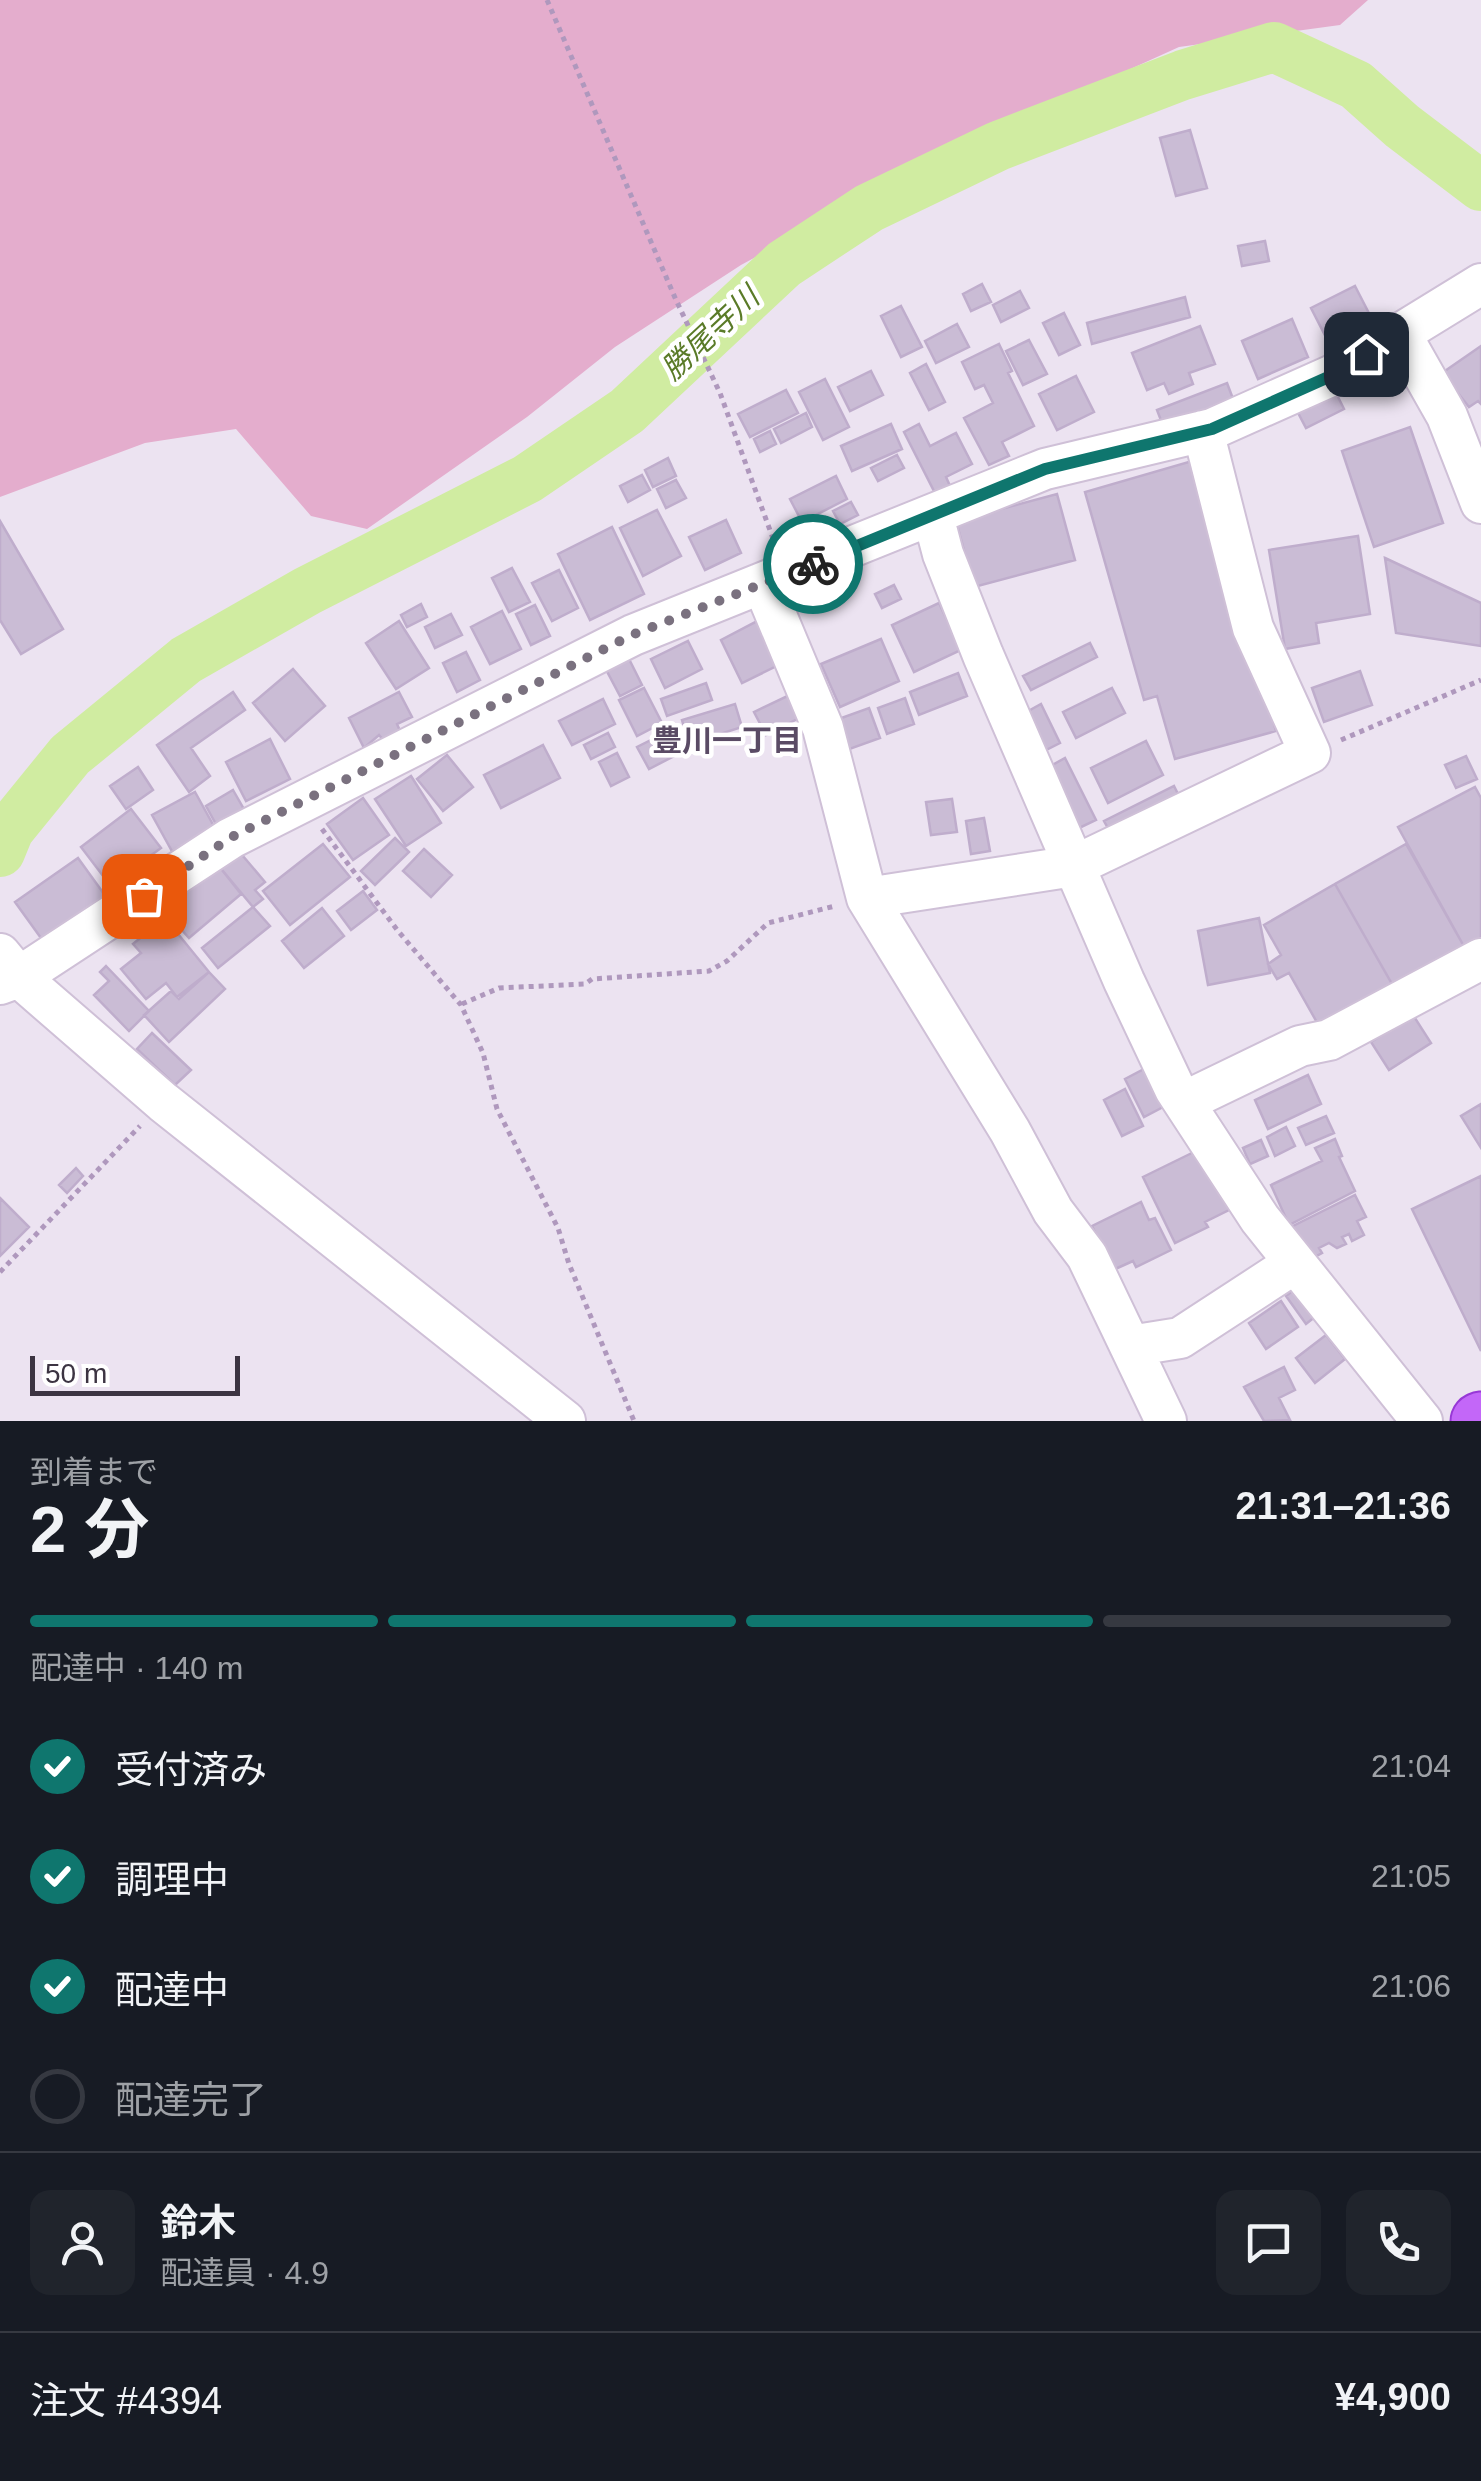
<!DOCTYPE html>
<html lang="ja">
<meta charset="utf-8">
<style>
body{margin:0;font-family:Arial,"Noto Sans JP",sans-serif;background:#20242c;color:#f1f3f6;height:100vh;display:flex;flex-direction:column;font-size:38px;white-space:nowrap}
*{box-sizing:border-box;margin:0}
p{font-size:32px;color:#9ea1a6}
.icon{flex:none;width:55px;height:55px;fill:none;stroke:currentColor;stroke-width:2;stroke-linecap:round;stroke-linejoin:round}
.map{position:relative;height:1421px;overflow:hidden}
.sheet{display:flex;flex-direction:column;background:#171b24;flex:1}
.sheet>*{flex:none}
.scale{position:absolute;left:30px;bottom:25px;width:210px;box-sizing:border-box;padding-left:10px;border:5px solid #3c3442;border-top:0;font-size:28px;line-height:35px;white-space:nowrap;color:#3c3442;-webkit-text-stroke:8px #fff;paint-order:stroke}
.pin{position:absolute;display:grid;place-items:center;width:85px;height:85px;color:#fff;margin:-42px;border-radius:20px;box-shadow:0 5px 15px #0006}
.courier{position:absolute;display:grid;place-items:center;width:100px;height:100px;margin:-50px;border:8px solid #0f766e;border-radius:50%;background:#fff;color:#222;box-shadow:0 2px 12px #0007}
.head em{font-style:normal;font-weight:700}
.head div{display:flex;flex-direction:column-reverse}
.head{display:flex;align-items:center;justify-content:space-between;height:170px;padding:0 30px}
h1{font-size:65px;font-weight:700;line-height:75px}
.bar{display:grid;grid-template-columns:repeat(4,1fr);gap:15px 10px;align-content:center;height:120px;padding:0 30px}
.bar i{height:12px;border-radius:8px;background:#363941}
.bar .on{background:#0f766e}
.bar p{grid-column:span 4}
.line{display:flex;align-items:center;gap:25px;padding:0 30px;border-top:2px solid #363941}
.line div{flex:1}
.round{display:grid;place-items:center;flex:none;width:105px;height:105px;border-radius:20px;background:#20242c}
ol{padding:0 30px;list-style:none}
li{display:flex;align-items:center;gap:30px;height:110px}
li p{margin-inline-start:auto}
li .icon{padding:10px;border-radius:50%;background:#0f766e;color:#fff;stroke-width:4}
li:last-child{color:#9ea1a6}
li i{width:55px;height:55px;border:5px solid #363941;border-radius:50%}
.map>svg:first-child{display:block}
.green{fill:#e4adcd}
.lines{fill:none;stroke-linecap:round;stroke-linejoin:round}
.river{stroke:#d0eca1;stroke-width:50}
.building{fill:#cabcd5;stroke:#bfadcc;stroke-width:2.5}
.minor-casing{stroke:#cfc0d7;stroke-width:44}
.highway-casing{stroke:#9738d6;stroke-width:59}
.path{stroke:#af98bd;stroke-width:5;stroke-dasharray:5 5;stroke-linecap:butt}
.minor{stroke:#fff;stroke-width:40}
.highway{stroke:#c367f8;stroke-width:55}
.done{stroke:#7a717f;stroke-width:10;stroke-dasharray:0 18}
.route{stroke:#0f766e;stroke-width:12}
.labels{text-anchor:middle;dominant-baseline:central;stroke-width:9;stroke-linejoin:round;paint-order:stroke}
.water-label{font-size:30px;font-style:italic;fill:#5a7b28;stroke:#fff}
.neighbourhood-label{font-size:30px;font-weight:bold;fill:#5a4b65;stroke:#fff}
</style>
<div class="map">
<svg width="1481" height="1421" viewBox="0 0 1481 1421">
<rect width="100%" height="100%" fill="#ece3f1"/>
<path class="green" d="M0,0H1368L1340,25L1179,47L961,146L741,265L615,347L527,417L367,529L311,516L236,429L145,443L0,497Z"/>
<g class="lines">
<path class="river" d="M0,852L9,830L70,755L186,660L307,591L527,479L627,411L784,264L869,208L998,146L1183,75L1274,47L1356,85L1402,126L1481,186"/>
</g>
<path class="building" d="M1190,130L1207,188L1176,196L1160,138Z
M1265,241L1269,261L1242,266L1238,246Z
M982,284L991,302L971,311L963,294Z
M1355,286L1376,327L1332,349L1311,308Z
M1020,291L1029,308L1001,322L993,305Z
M1185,297L1190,317L1092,344L1087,323Z
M901,306L922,347L901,357L881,316Z
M1064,313L1080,345L1059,355L1043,323Z
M1292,319L1308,357L1258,379L1242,341Z
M957,324L969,347L936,363L925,341Z
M1200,326L1215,364L1189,373L1193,384L1169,394L1164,383L1147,390L1132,353Z
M1029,340L1047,374L1023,385L1006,351Z
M999,344L1012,371L1008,373L1034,426L1002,442L1009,456L989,465L964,418L993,403L984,385L975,389L962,362Z
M1481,346V404L1478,401L1469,407L1442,373Z
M926,364L945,402L929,410L910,373Z
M871,371L883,395L850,411L838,387Z
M1076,376L1094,412L1057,430L1039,394Z
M825,379L849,427L823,440L799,392Z
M1227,383L1235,404L1165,431L1157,410Z
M1333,387L1344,409L1306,428L1295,407Z
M786,390L798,413L750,437L738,414Z
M806,413L812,427L781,443L774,429Z
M891,424L902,449L852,471L841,446Z
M919,424L930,446L956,433L972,464L946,477L950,486L935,493L904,432Z
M1410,427L1443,523L1374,547L1342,451Z
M770,431L776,444L760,452L754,439Z
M897,455L904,468L878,481L871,468Z
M668,458L676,476L653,487L645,470Z
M1199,459L1276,731L1175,759L1157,696L1144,700L1085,492Z
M642,475L650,490L628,502L620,486Z
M836,476L847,499L802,522L790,499Z
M676,480L686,498L666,508L657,489Z
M1057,494L1075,560L974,587L956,521Z
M851,502L858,515L840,524L833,511Z
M657,510L681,556L643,576L620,528Z
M825,517L831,530L810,541L803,528Z
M726,520L741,553L705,570L689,537Z
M0,521L63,629L21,654L0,620Z
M612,527L644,594L590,620L558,554Z
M1358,536L1370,614L1316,623L1319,643L1285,649L1269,550Z
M1385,558L1481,603V646L1396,633Z
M512,568L530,602L509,612L492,578Z
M559,570L578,608L552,621L532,583Z
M894,585L901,599L882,608L875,594Z
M939,603L961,650L914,672L892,625Z
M421,604L427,617L407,627L401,615Z
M535,605L550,636L531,645L516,614Z
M502,611L521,649L490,664L471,627Z
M451,614L462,635L435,648L425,627Z
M765,617L787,661L742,683L721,640Z
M399,621L429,668L396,689L366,643Z
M881,639L899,681L840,707L821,664Z
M688,641L702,669L665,688L651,659Z
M1090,643L1097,657L1031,690L1023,676Z
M624,649L642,685L620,696L601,660Z
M466,652L480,680L457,692L443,663Z
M293,669L325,706L285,741L253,703Z
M1360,671L1372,705L1324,722L1312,688Z
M958,673L967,696L919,715L910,692Z
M706,683L712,700L667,716L661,699Z
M644,688L662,723L637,736L619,700Z
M1112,688L1125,713L1076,738L1063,712Z
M233,692L245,710L191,748L210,776L189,792L157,745Z
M399,692L412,717L397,724L401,733L385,742L379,735L364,748L349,718Z
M796,692L807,714L766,735L754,712Z
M905,698L914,724L887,734L878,708Z
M603,699L615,724L572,745L559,721Z
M735,704L742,727L689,744L682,720Z
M1041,704L1060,743L1042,752L1023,714Z
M869,708L880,738L844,751L833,721Z
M675,728L686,750L649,769L637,747Z
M608,733L615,747L591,759L584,745Z
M270,739L290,779L246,801L226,762Z
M1146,741L1163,775L1108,803L1091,768Z
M543,745L560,778L501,808L484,775Z
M617,753L629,777L611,786L599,762Z
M447,755L473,787L443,811L417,779Z
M1466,756L1477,779L1456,788L1445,765Z
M1065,758L1096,820L1077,829L1047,768Z
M138,767L153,790L126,809L110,786Z
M411,776L441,823L406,846L375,799Z
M1174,786L1183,804L1114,839L1104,821Z
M1475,787L1481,798V949L1466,950L1398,827Z
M233,790L245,811L217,826L206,806Z
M195,792L216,830L173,853L152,815Z
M363,798L389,835L353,860L327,824Z
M952,799L957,832L931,835L926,802Z
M131,809L161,848L110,885L81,847Z
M984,818L990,851L971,854L966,821Z
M395,838L409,852L375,885L361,871Z
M323,844L350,877L290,925L263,891Z
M1406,844L1466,950L1396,991L1335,884Z
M237,849L265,882L255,890L263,899L253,907L218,865Z
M424,849L452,875L431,897L403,871Z
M78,858L109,901L46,945L15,902Z
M218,865L241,894L189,938L164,910Z
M1335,884L1396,991L1323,1033L1289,973L1277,979L1268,964L1281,955L1264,925Z
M363,891L377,910L351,930L337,911Z
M253,907L270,926L218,968L202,948Z
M322,908L344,936L304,968L282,941Z
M165,918L209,972L177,997L166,983L146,999L121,969L141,953L133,944Z
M1259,918L1270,973L1208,985L1198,931Z
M106,966L149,1011L129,1031L94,995L109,981L100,972Z
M209,972L225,989L169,1042L144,1015L171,991L179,999Z
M1413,1015L1431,1043L1389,1070L1371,1042Z
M152,1033L191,1070L175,1085L137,1049Z
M1146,1068L1165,1106L1144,1117L1125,1079Z
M1308,1075L1321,1104L1268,1129L1255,1100Z
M1125,1089L1143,1126L1122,1136L1104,1100Z
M1481,1104V1148L1461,1116Z
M1326,1116L1334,1133L1306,1145L1298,1128Z
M1286,1127L1295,1146L1275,1156L1267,1137Z
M1335,1139L1342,1156L1339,1157L1355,1191L1289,1225L1271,1185L1322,1161L1315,1148Z
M1261,1140L1268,1156L1250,1164L1243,1148Z
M1198,1150L1237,1206L1205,1222L1208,1227L1175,1243L1143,1177Z
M76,1168L83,1176L67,1193L59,1185Z
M1481,1176V1351L1412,1209Z
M1355,1195L1366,1217L1357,1221L1364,1235L1352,1241L1349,1234L1342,1237L1346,1244L1337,1248L1329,1243L1319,1248L1322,1253L1307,1261L1291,1227Z
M0,1198L29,1227L0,1256Z
M1141,1202L1149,1220L1155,1218L1171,1250L1136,1267L1133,1261L1113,1270L1092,1226Z
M1295,1289L1316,1316L1306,1324L1286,1296Z
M1281,1301L1298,1327L1266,1349L1249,1323Z
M1326,1335L1345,1359L1315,1383L1296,1358Z
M1284,1367L1295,1390L1279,1398L1290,1420L1264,1421L1244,1387Z"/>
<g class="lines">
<g class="minor-casing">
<path id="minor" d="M1400,333L1447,416L1481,503
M933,516L943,554L983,655L1124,981L1175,1089L1260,1219L1422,1421
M763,584L823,728L867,898L1010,1131L1053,1211L1087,1256L1166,1421
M867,898L1074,866L1310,753L1253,628L1203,431
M0,954L19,977L163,1102L565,1421
M0,984L19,977L231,838L633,635L1045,469L1212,429L1333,375L1481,284
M1184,1102L1300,1046L1329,1040L1481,959
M1130,1346L1180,1338L1295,1263"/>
</g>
<g class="highway-casing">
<path id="highway" d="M1479,1421L1481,1420"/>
</g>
<path class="path" d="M547,0L676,300L720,393L775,544
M1341,740L1481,680
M322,829L398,931L461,1005L483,1053L497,1109L558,1228L569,1264L634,1421
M462,1004L499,988L585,984L592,979L709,971L727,961L768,923L835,906
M0,1272L140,1126"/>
<use href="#minor" class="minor"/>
<use href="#highway" class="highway"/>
</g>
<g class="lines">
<path class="done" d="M144,896L230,838L632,635L813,564"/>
<path class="route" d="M813,564L1045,469L1212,429L1333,375L1366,354"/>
</g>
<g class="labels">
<g class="water-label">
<text transform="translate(710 333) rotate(-43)">勝尾寺川</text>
</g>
<g class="neighbourhood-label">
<text x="727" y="740">豊川一丁目</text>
</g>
</g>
</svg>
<div class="scale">50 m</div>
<div class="pin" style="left:144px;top:896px;background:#ea580c"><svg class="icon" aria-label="bag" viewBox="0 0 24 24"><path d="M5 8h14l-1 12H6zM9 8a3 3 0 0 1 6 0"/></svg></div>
<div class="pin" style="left:1366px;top:354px;background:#1f2937"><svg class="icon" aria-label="home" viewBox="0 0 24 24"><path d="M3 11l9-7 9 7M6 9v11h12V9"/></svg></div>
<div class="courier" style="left:813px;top:564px"><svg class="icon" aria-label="bike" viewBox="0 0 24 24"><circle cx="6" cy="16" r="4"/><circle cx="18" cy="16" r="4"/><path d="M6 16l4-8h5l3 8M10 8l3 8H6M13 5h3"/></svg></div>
</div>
<section class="sheet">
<div class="head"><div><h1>2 分</h1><p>到着まで</p></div><em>21:31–21:36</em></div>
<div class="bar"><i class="on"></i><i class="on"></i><i class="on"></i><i></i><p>配達中 · 140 m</p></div>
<ol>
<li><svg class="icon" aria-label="check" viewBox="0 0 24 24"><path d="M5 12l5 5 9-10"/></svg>受付済み<p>21:04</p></li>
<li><svg class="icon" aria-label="check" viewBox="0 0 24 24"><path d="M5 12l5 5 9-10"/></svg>調理中<p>21:05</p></li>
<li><svg class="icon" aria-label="check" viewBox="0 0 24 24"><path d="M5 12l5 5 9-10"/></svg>配達中<p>21:06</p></li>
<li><i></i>配達完了</li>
</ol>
<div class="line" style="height:180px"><a class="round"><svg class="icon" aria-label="person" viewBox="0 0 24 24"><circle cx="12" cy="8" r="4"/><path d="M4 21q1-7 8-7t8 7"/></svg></a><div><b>鈴木</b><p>配達員 · 4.9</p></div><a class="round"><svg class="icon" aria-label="chat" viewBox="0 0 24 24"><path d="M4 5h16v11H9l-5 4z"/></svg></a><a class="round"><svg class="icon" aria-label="phone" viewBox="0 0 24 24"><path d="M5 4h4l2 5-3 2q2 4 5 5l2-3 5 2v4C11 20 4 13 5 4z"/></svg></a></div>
<div class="line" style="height:130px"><div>注文 #4394</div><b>¥4,900</b></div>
</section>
